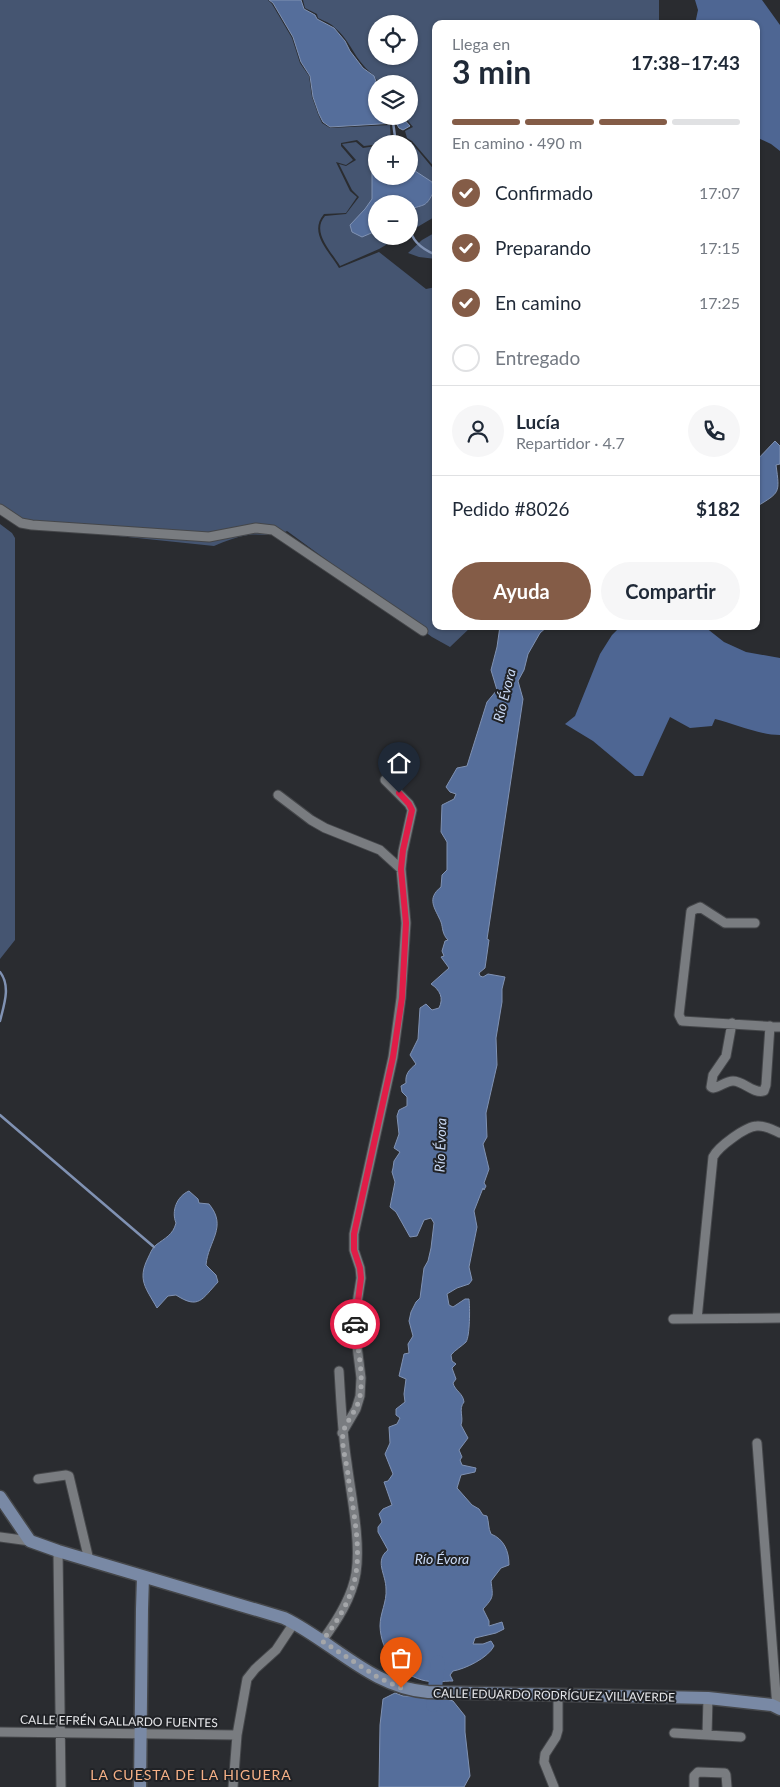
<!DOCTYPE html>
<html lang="es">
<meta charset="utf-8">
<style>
body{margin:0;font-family:Lato,sans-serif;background:#f6f6f7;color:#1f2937;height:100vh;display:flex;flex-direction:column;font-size:19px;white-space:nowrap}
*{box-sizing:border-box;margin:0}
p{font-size:16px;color:#747a83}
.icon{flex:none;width:28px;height:28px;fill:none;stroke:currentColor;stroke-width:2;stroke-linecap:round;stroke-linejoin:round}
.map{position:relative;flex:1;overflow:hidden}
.side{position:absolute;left:432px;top:20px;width:328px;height:610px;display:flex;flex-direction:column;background:#fff;border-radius:10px;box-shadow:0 1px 4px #0004}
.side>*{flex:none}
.controls{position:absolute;left:368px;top:15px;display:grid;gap:10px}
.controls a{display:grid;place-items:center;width:50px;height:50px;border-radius:50%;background:#fff;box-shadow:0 1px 4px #0004;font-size:25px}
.pin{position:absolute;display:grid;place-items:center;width:42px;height:42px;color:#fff;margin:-51px -21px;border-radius:50% 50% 50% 0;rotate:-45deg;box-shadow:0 0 5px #0007}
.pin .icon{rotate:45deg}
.courier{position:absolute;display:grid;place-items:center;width:50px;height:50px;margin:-25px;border:4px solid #e11d48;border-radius:50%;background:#fff;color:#222;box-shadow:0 1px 6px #0007}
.head em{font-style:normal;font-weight:700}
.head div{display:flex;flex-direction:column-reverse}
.head{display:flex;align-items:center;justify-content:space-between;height:85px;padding:0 20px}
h1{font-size:32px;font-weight:700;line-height:38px}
.bar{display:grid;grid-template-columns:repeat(4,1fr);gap:8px 5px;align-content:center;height:60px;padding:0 20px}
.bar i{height:6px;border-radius:4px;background:#e0e1e3}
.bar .active{background:#845c47}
.bar p{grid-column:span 4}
.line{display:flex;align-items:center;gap:12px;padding:0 20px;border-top:1px solid #e0e1e3}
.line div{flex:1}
.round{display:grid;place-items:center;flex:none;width:52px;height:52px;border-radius:26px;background:#f6f6f7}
ol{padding:0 20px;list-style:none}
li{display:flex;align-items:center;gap:15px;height:55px}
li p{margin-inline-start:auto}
li .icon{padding:5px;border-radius:50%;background:#845c47;color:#fff;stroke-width:4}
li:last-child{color:#747a83}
li i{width:28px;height:28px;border:2px solid #e0e1e3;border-radius:50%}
.action{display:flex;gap:10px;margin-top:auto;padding:10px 20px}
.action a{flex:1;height:58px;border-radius:30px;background:#845c47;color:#fff;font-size:20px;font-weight:700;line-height:58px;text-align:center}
.action a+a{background:#f6f6f7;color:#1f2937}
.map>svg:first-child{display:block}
.green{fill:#455571;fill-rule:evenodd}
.forest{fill:#4e6693}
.water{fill:#556e9b;stroke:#8092b3}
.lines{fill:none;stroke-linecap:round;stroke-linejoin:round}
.stream{stroke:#8092b3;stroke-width:2.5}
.river{stroke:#556e9b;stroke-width:14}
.street-casing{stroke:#45474a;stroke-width:11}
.secondary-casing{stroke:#45474a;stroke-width:15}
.street{stroke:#797c80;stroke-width:9}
.secondary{stroke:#7989a5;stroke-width:12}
.done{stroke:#a4a6a9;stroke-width:5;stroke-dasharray:0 9}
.route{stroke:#e11d48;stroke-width:6}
.labels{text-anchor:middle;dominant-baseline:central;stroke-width:4;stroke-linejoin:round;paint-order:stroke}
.street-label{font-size:12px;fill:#e6e7ea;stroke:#202226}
.water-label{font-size:14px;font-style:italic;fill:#c9d9f5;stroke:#202226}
.neighbourhood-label{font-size:14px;letter-spacing:1px;fill:#f6b086;stroke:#202226}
</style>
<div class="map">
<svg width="780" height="1787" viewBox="0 0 780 1787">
<rect width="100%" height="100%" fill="#2a2c30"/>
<path class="green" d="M0,0H268L272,4L292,38L300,63L309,76L312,97L318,114L322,123L330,128L390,125L391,143L364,146L357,140L341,143V146L353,160L346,165L336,162L350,191L357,197L346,213L324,214C308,233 329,251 339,268L379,252L426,289L436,287V626H472L450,647L432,637L287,531C276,538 261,533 248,535C236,537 225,541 214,546L32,527L0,506Z
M303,0H659V22L663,24H436V169L412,141L407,138L405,131L413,127L404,116H409V84H379C375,75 370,73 364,66C353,54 348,38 335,28C331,23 324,21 318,18L317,14L305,8ZM376,24H409V56H376Z
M356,142L363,148L376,146V176H409V144H396L411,142L436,172V216L409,232V204H376V236H401L379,249L340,266C331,251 311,232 325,216L346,214L359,197L352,190L339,164L346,166L356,160L342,144Z
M436,232V259L419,257L408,253L422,240Z
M0,524L12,533L15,538V940L0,959Z"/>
<path class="forest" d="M695,0H762L780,25V151L771,144L756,137V24H695L698,10Z
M672,626L705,627L724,642L746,652L780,658V735C760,735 735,724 715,719L712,726L690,728L670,717L643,776H635L593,741L565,724L575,716L600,654L612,635L617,630L628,627L647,630Z"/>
<path class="water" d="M269,0H301L304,9L315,15L317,19L334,28L345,41L350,51L363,68L374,76L377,84L376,116H401L410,126L403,130L399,128L396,123L330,127L323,122L319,114L313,97L310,76L301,62L293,37L273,3Z
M372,161H376V176H409V167L432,182L434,191C425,209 425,203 409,210V204H376V231L362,237L352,232L350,225L365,209L372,199Z
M775,441L780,446V464L776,465C780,494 780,492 756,507V461Z
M500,626H548L540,633L528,654L524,670L518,681L523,699L489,926L487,939L489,940L485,968L479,973L480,976L483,977L488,974L505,977L502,989V1002L496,1038L497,1065L486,1113L487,1137L483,1144L489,1169L484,1183L486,1186L484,1190L483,1188L474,1211L477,1227L469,1267L472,1280L469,1284L457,1288L447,1294L449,1305L453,1307L465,1299H469C470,1308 470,1336 466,1342C462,1346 455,1350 451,1355L452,1361L456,1364L452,1368L456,1379L453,1383C455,1391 463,1393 464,1402C458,1409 464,1417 461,1425L468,1438L459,1450L462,1457L460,1460L462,1465L476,1468L475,1472L461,1475L457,1488L472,1505L479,1509L483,1515L487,1516C489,1522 488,1528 491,1534C504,1539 509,1551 509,1565L501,1568L491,1581C493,1597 494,1597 483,1609L489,1621V1626L502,1622L504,1629L496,1633L475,1638L473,1644H483L491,1641L494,1646C488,1658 465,1669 453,1671L450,1675L453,1681C444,1681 432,1683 422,1680C398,1673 381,1652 380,1626C380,1613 387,1602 386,1589C386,1574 374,1561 388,1550L378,1532V1527L382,1522L379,1514L383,1509L392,1505L384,1482L388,1481L393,1474L385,1454L390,1443L389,1427L397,1424L400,1418L396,1415V1409L405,1402L404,1394L406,1379L399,1376L404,1354L409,1353L408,1344L413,1336L409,1321L411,1312L416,1302L420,1298L424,1268L428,1261L431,1248L434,1223L431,1218L424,1220L417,1236L410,1237L396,1212L390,1207L395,1182L392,1172L393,1168L394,1161L400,1152L394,1148L399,1134L397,1116L399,1110L407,1106V1097L402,1092L401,1086L406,1083C405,1074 409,1070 416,1064L410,1055L418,1039L420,1008L426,1004L432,1010L439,1008C444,998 440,990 431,984L449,968L441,957L444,956L442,951L445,941L448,940C442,934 443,928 441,922C435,908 426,899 441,887L442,875L447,870V842L441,832L442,805L454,799L456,794L450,792L446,787L457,768L467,766L487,702L497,690L491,670L497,647Z
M189,1191L198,1199L199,1203L209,1204C228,1227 208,1241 206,1265L216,1275L218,1282C202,1299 199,1310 176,1295L168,1296L157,1308C146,1288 137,1280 148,1258C150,1254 152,1248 156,1245C165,1238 173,1235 176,1223C171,1211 177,1196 189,1191Z
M395,1693L403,1696L442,1697L453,1701L465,1716V1732L470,1776L464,1787H379L380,1725L383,1699Z"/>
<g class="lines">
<path class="stream" d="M393,122L396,144
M411,207C412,214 409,221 410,227C411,242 424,250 436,255
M0,972C11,986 4,1005 0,1021
M0,1115L154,1247"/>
<path class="river" d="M433,1705L438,1662"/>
<g class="street-casing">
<path id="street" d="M0,509L21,523L32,525L209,537L256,528L273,530L423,631
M278,795L311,820L325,828L380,850L401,869
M755,923H725L700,907L691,911L679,1015L682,1021L780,1027
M732,1023L726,1056L713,1075L711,1087L713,1088C720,1087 726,1081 733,1081C744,1081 753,1094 764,1091L766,1085L770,1026
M673,1319L780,1318
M697,1319L713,1157C718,1147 746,1126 757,1126C765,1125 773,1130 780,1133
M342,1433L356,1409L360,1396L361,1378L354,1322L361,1278L360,1268L354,1250V1234L393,1057L401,998L406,923L401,869L403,851L412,810L409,804L385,780
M757,1443L777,1708
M38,1479L66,1475L69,1476L89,1560
M0,1537L30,1541
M58,1551L61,1787
M322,1641C337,1621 352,1598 356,1573C361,1541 351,1495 347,1463C342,1432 341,1402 339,1371
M0,1732L237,1735
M674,1733L741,1737
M707,1735L708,1698
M233,1787L237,1735L247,1679L255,1669L276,1650L294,1623
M554,1787L544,1762L545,1754L556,1737L558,1730V1694
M694,1787V1776L698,1772L725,1773L726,1775L727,1787"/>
</g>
<g class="secondary-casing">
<path id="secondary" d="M0,1497L30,1541L58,1551L284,1618C332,1641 372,1688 428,1692L708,1698L772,1705L780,1709
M140,1787L142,1609L143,1577"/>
</g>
<use href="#street" class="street"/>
<use href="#secondary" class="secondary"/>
</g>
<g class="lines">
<path class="done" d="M355,1324C357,1347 364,1373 360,1396C358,1410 343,1425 343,1434C341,1445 347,1463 348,1475C352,1505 361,1543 356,1573C352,1598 338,1621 322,1641L379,1678L401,1688"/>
<path class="route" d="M355,1324L361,1278L360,1268L354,1250V1234L393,1057L402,998L406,923L401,869L403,850L412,810L409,804L399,793"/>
</g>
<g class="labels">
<g class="street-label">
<text transform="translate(554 1695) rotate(1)">CALLE EDUARDO RODRÍGUEZ VILLAVERDE</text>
<text transform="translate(119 1721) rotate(1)">CALLE EFRÉN GALLARDO FUENTES</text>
</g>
<g class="water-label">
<text transform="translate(504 695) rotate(-76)">Río Évora</text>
<text transform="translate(440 1145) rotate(-88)">Río Évora</text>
<text x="442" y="1558">Río Évora</text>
</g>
<g class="neighbourhood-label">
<text x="191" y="1774">LA CUESTA DE LA HIGUERA</text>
</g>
</g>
</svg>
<div class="controls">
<a><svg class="icon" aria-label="locate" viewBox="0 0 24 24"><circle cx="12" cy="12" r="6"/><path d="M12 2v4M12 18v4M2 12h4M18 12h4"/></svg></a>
<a><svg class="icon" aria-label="layers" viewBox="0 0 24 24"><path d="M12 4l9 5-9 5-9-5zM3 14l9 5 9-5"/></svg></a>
<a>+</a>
<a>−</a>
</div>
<div class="pin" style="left:401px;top:1688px;background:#ea580c"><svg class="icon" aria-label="bag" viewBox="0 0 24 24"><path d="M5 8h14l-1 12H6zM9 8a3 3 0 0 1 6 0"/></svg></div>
<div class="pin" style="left:399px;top:793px;background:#1f2937"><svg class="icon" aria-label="home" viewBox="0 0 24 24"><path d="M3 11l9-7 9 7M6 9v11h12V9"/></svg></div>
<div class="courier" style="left:355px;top:1324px"><svg class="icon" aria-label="car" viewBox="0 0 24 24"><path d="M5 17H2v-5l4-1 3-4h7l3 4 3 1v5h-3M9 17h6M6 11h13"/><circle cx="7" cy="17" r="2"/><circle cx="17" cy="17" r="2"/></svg></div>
<section class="side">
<div class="head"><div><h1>3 min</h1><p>Llega en</p></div><em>17:38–17:43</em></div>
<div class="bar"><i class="active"></i><i class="active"></i><i class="active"></i><i></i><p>En camino · 490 m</p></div>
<ol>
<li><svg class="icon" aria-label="check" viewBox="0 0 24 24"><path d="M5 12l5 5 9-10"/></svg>Confirmado<p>17:07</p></li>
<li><svg class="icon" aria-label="check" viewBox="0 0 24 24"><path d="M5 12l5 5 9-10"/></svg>Preparando<p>17:15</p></li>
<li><svg class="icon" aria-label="check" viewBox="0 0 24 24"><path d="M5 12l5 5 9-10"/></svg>En camino<p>17:25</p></li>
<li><i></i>Entregado</li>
</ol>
<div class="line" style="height:90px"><a class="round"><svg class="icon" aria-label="person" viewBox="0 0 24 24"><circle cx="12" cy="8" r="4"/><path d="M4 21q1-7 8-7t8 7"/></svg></a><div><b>Lucía</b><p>Repartidor · 4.7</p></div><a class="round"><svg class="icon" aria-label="phone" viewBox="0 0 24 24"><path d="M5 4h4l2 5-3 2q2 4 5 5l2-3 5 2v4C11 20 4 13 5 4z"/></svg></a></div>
<div class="line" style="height:65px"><div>Pedido #8026</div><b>$182</b></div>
<div class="action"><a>Ayuda</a><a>Compartir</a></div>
</section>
</div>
